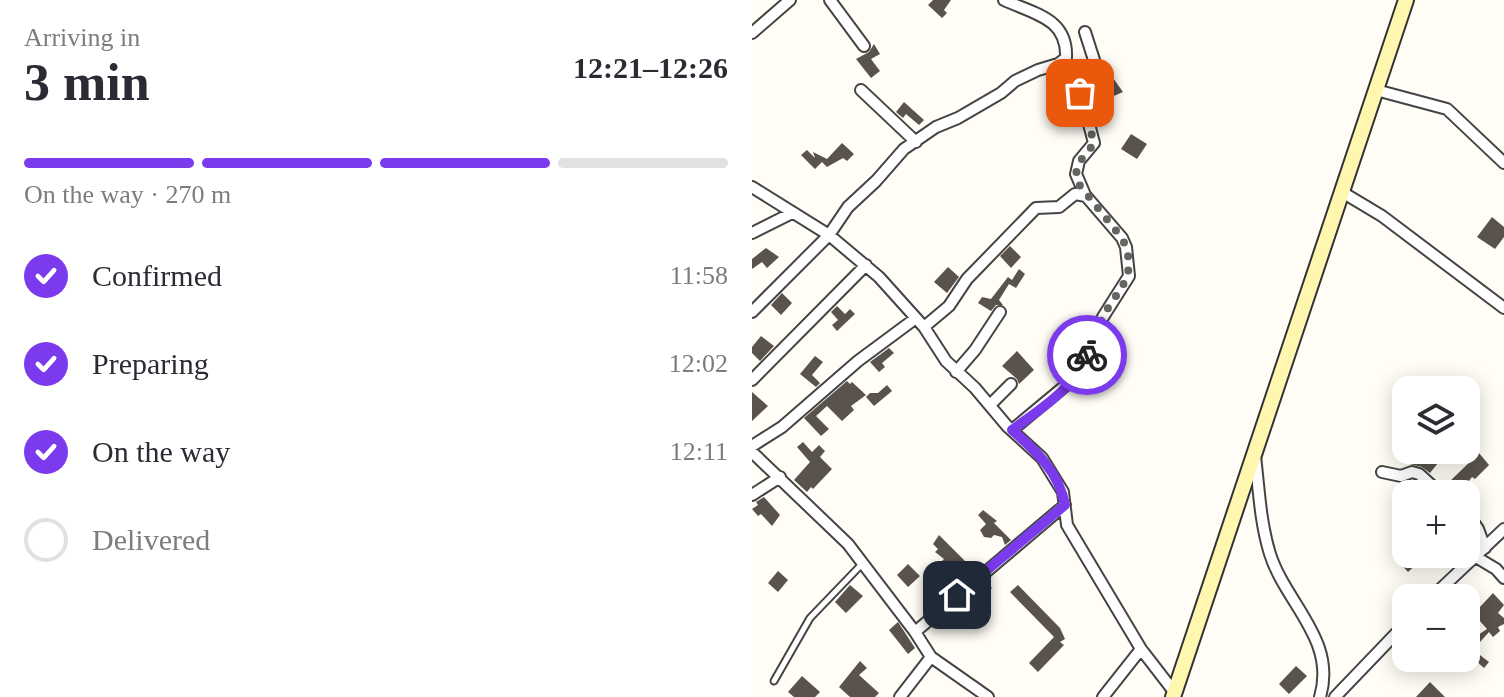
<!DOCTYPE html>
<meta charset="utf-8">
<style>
body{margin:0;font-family:Georgia,serif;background:#f7f7f7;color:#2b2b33;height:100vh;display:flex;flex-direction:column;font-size:30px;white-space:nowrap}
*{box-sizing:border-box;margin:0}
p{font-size:26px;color:#7c7c81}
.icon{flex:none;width:44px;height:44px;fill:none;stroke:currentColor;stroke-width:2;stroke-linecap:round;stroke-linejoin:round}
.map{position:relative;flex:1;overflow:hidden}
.panel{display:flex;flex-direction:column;background:#fff;width:752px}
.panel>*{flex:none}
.controls{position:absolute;left:640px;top:376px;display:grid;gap:16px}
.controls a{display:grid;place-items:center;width:88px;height:88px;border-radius:16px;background:#fff;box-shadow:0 4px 20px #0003;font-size:40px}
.pin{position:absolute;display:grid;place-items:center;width:68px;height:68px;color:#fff;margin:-34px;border-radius:16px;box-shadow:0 4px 12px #0006}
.courier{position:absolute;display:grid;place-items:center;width:80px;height:80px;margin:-40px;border:6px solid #7c3aed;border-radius:50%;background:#fff;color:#222;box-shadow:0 2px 10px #0007}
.summary em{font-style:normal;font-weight:700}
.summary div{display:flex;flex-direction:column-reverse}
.summary{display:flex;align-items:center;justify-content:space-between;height:136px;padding:0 24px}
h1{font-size:52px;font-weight:700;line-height:60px}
.bar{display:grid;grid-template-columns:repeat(4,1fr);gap:12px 8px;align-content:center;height:96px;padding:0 24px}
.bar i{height:10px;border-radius:6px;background:#e1e1e2}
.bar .selected{background:#7c3aed}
.bar p{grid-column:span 4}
ol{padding:0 24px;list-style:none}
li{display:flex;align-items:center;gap:24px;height:88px}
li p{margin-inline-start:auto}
li .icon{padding:8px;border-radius:50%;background:#7c3aed;color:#fff;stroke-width:4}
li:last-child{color:#7c7c81}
li i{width:44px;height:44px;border:4px solid #e1e1e2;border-radius:50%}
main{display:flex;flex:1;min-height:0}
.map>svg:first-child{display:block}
.building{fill:#5a524d}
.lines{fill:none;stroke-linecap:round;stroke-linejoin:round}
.lane-casing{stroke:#444;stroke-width:9}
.street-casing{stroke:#444;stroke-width:14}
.secondary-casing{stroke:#333;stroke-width:18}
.lane{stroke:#fff;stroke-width:5}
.street{stroke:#fff;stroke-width:10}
.secondary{stroke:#fff6b0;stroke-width:14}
.done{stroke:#646461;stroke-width:8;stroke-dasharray:0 14.4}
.route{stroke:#7c3aed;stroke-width:10}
</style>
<main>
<section class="panel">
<div class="summary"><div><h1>3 min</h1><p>Arriving in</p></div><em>12:21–12:26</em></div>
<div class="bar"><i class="selected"></i><i class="selected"></i><i class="selected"></i><i></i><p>On the way · 270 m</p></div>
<ol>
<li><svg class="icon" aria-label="check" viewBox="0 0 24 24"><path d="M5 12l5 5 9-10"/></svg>Confirmed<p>11:58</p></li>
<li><svg class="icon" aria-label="check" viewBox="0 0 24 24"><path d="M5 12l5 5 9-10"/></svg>Preparing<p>12:02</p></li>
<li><svg class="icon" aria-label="check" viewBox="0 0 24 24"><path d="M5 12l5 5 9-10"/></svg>On the way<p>12:11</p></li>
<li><i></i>Delivered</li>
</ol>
</section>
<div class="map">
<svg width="752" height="697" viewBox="0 0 752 697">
<rect width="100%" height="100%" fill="#fffdf5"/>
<path class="building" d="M181,0H199L192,10L195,13L190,18L176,5Z
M122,44L128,54L119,59L128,71L119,78L104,59L117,52Z
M318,66L320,69L326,67L328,71L326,75L311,83L306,73Z
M361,78L371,92L357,98L349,88Z
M152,102L172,120L167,125L154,114L151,118L144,112Z
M379,134L395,144L385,159L369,149Z
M90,143L102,154L95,161L91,158L75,167L70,162L63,169L49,155L55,150L63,158L61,152L75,159Z
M740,217L752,227V237L743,249L725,237Z
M258,246L269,257L259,268L248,256Z
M14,248L27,257L15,268L10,262L0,269V259Z
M196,267L207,277L195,293L182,282Z
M267,269L273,274L264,288L257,284L247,300L251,305H244L239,311L226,303L230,297L239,299L256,277L260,280Z
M30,293L40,303L29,315L19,305Z
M85,306L93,314L98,309L103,314L85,331L80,325L86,320L79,312Z
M9,336L22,346L8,361L0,353V347Z
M137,348L142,353L130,363L133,367L127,372L118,362Z
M265,351L282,370L267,384L265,379L250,366Z
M63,356L71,362L60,375L68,383L64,387L48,374Z
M95,381L98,384L100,382L114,395L99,406L102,410L90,421L75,406L64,416L77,429L69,436L52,418Z
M135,385L140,391L122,406L114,397L118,393H126Z
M0,392L16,406L0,421Z
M51,442L60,452L67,445L73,451L68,457L80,469L61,489L59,487L55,492L42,480L58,462L45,447Z
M680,450L690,458L678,473L670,467L658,464L666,452L676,453Z
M727,453L737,465L723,479L720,477L707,494H697L693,486Z
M12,497L28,515L20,526L9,514L6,516L0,509L6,505L4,502Z
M231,510L245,521L242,523L259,540L253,545L250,537L242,535L239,538L232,537L228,530L234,524L226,515Z
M187,535L217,565L203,578L188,563L192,559L183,552L186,549L181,544Z
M650,554H659L667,562L656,572L644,559Z
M156,564L168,576L156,587L145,575Z
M26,571L36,580L26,592L16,583Z
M234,582L240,588L203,623L196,615Z
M98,585L111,596L94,613L83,602Z
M266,585L308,628L313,639L308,642L312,645L286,672L277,663L302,637L258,592Z
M741,593L752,605L746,613L752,618V624L746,627L748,631L741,637L737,632L727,643L724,652L737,662L732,668L723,660L714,643L735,629L719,611L725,605L727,608Z
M146,622L163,648L156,654L137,630Z
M108,661L115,668L107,675L127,693L123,697H98L87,687Z
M544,666L555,676L537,694L527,684Z
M50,676L68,692L63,697H42L36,692Z
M678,682L693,697H664Z"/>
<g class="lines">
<g class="lane-casing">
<path id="lane" d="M22,681L58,618L110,564"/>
</g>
<g class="street-casing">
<path id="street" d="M78,0L112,46
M0,33L38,0
M109,90L164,142
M624,90L695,109L752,163
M0,187L77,235L127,277L172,327L194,361L223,388L255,426L290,458L311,492L315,525L389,649L423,693
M590,192L630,216L752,308
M0,233L40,213
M0,312L77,235L96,207L124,181L152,149L184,127L206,118L249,93L263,81L286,70L306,64L314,58C316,18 282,14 252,0
M172,327L197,306L215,279L284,208L307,207L323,194L334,196
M204,372L223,350L248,312
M0,380L114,265
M238,405L259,384
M260,430L325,376L351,317L377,276L374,247L370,238L333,195L324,174L327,161L342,143L328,90L342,60L333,32
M0,446L30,427L106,361L164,318
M0,452L96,544L163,632L179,657L236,697
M503,456C507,489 508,522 518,554C534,604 585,640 568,697
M630,472L649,476L660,472L667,474L689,494
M0,495L28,477
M714,511L726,529L733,548
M724,557L744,569L752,578
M679,598L752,529
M163,632L313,505
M148,697L179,657
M351,697L389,649
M583,697L654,623"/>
</g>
<g class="secondary-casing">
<path id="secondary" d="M421,697L654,0"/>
</g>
<use href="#lane" class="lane"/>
<use href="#street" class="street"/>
<use href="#secondary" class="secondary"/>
</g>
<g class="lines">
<path class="done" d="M328,93L342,143C334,156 321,163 325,182L370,238C385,271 373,282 356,308C347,323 341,339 335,355"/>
<path class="route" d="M205,595L313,505C307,472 284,451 260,430C288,409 322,389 335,355"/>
</g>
</svg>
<div class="controls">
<a><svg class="icon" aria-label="layers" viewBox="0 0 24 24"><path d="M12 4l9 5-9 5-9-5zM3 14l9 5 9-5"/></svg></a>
<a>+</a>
<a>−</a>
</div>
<div class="pin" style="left:328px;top:93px;background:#ea580c"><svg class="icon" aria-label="bag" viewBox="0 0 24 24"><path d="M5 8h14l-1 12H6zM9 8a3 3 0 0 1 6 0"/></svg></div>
<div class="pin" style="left:205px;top:595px;background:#1f2937"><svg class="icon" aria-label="home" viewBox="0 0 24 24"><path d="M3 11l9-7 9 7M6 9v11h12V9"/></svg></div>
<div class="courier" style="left:335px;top:355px"><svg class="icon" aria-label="bike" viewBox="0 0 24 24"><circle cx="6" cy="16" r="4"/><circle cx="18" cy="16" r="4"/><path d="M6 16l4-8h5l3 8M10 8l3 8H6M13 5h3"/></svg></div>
</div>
</main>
